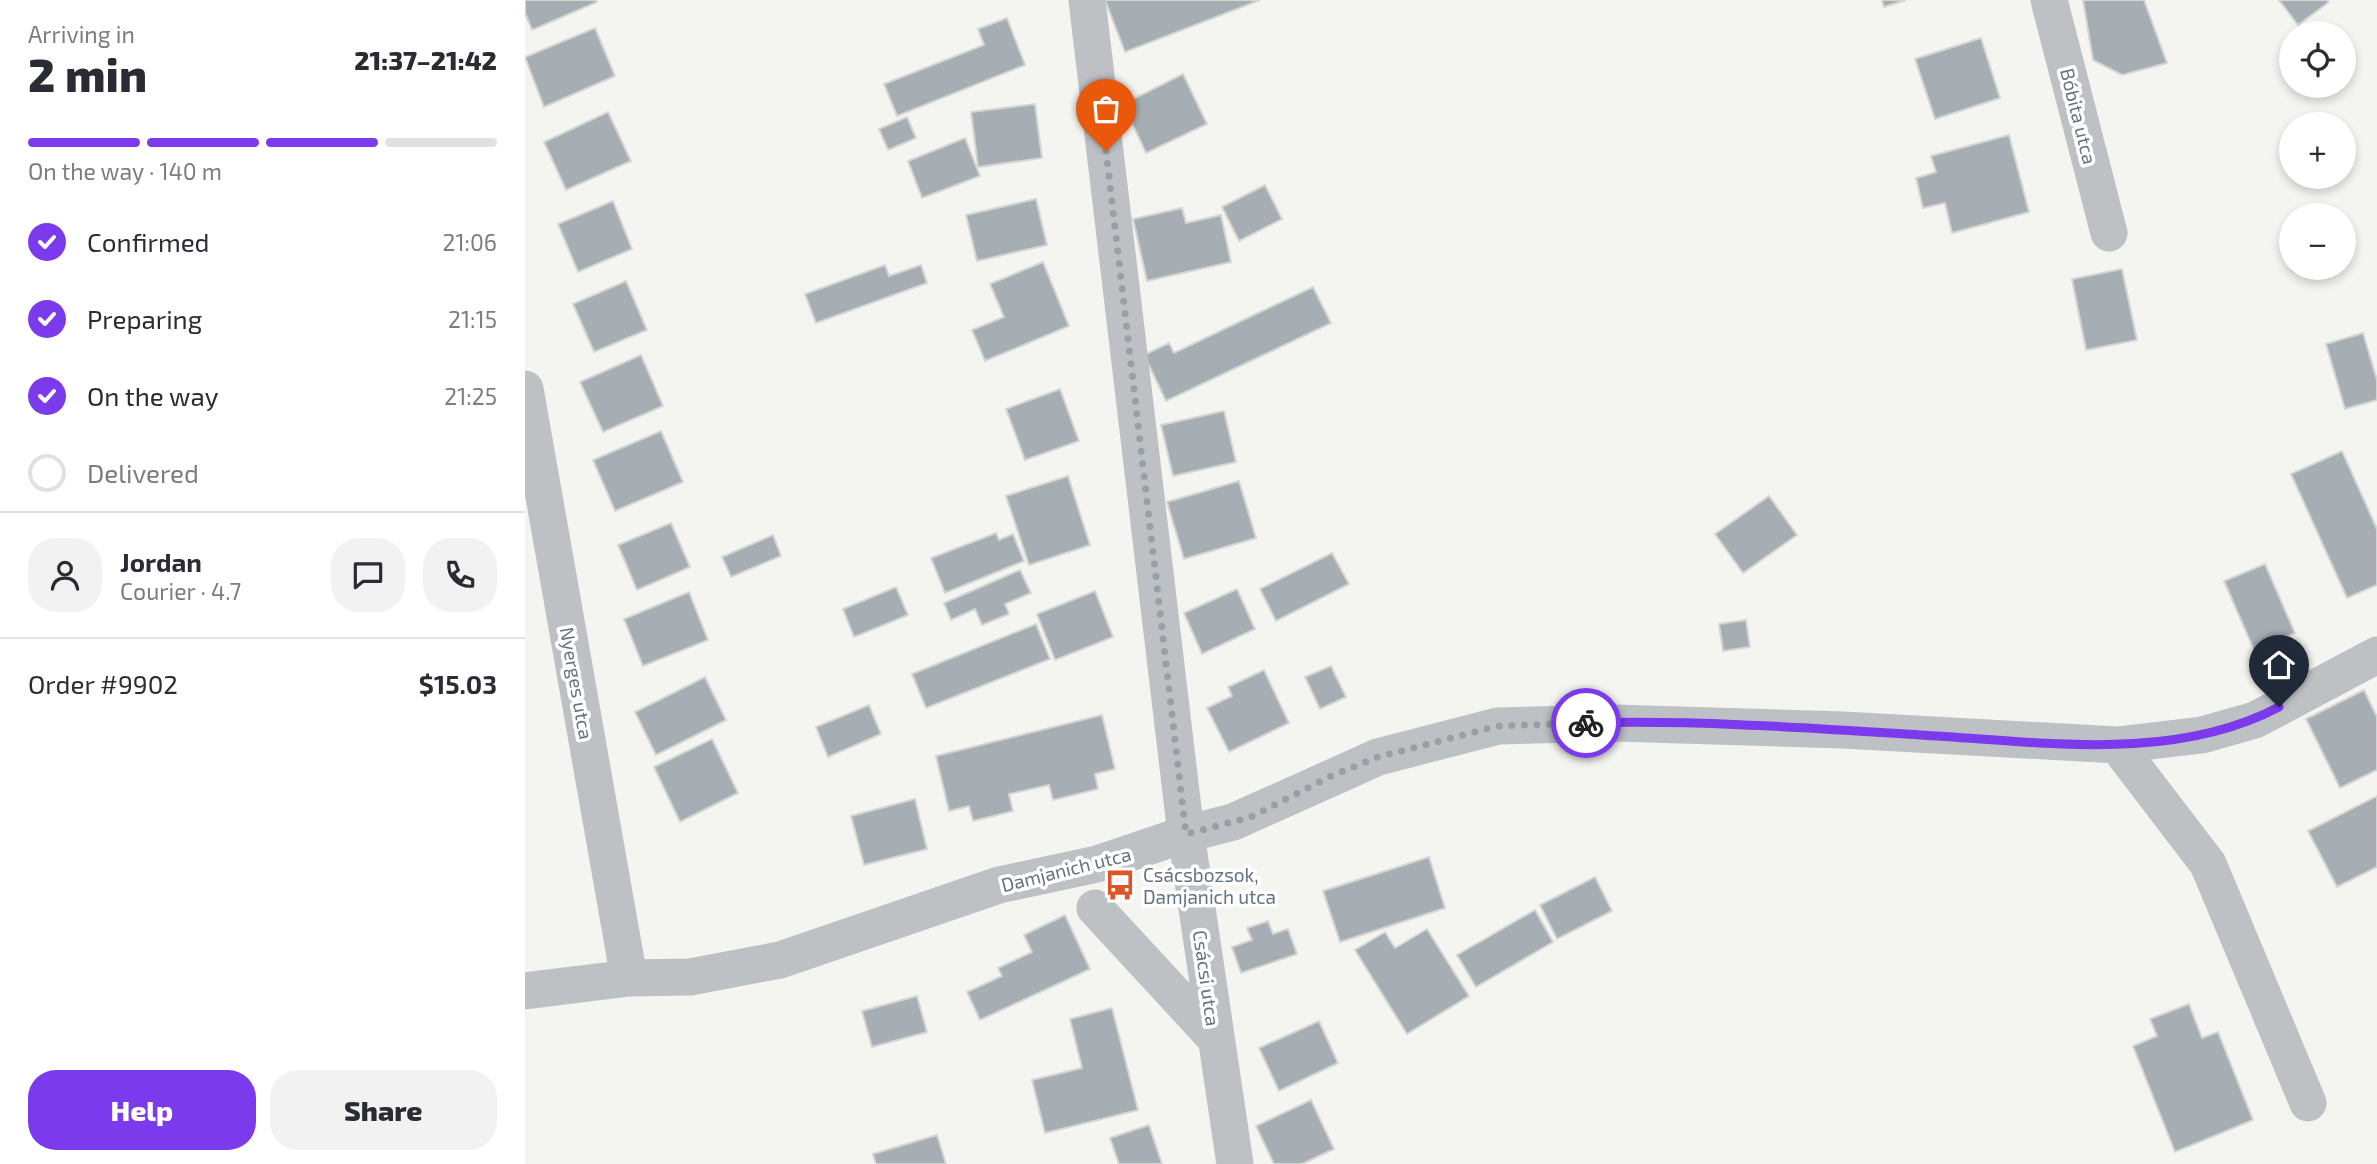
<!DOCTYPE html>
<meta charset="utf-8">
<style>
body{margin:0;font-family:"Exo 2",sans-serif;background:#f2f2f3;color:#2b2b33;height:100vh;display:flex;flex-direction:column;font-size:26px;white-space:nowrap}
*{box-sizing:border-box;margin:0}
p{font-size:23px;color:#7c7c81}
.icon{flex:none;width:38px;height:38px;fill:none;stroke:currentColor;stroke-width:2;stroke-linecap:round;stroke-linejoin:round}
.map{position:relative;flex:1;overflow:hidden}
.panel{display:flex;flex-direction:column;background:#fff;width:525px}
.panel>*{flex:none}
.controls{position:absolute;left:1754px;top:21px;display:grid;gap:14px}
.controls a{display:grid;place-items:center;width:77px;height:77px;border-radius:50%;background:#fff;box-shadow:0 4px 10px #0003;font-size:35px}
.pin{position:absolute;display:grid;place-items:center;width:60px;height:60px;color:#fff;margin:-72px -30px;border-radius:50% 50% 50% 0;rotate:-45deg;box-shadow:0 0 7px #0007}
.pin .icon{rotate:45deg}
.courier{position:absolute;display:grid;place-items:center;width:70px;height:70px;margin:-35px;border:5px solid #7c3aed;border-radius:50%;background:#fff;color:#222;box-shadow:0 2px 9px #0007}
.headline em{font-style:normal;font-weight:800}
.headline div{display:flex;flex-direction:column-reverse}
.headline{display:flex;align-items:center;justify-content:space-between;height:119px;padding:0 28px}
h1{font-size:46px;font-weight:800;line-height:52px}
.bar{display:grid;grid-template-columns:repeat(4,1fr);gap:10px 7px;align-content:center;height:84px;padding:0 28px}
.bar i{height:9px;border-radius:5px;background:#e1e1e2}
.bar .active{background:#7c3aed}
.bar p{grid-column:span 4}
.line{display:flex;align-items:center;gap:18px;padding:0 28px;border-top:2px solid #e1e1e2}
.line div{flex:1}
.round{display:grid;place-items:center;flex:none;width:74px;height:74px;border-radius:28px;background:#f2f2f3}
ol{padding:0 28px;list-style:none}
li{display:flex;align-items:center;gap:21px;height:77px}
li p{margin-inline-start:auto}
li .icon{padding:7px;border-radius:50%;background:#7c3aed;color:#fff;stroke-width:4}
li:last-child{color:#7c7c81}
li i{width:38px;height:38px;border:4px solid #e1e1e2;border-radius:50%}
.primary-button{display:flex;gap:14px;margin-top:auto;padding:14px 28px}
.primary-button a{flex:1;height:80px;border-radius:28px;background:#7c3aed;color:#fff;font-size:28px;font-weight:800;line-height:80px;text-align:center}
.primary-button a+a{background:#f2f2f3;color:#2b2b33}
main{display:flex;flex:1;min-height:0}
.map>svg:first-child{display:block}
.building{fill:#a7aeb3;stroke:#d5d5d3;stroke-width:2}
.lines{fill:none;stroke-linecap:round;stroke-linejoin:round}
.minor{stroke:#bdc1c4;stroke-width:37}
.done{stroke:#96a0a8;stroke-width:7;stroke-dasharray:0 12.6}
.route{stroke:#7c3aed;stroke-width:9}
.labels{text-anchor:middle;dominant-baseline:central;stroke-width:7;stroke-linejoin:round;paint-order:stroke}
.street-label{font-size:19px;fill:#647381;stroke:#fff}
.poi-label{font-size:19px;fill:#647381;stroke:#fff;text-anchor:start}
</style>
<main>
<section class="panel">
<div class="headline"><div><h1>2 min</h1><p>Arriving in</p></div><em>21:37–21:42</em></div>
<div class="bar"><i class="active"></i><i class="active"></i><i class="active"></i><i></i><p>On the way · 140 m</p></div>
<ol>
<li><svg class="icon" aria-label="check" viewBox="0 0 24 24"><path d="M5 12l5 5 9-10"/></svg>Confirmed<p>21:06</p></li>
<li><svg class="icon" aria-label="check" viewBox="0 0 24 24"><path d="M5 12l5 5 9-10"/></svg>Preparing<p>21:15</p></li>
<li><svg class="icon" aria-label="check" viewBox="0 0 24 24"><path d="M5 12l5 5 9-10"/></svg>On the way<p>21:25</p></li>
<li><i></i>Delivered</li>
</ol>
<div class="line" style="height:126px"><a class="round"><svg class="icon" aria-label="person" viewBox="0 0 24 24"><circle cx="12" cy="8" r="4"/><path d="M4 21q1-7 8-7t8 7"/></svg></a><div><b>Jordan</b><p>Courier · 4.7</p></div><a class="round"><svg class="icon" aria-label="chat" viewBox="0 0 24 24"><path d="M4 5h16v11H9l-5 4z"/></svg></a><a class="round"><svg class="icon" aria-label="phone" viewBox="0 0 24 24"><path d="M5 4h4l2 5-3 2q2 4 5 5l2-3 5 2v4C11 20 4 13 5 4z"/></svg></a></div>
<div class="line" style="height:91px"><div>Order #9902</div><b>$15.03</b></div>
<div class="primary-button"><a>Help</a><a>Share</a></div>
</section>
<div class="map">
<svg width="1852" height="1164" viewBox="0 0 1852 1164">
<rect width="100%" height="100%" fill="#f4f4f0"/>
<path class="building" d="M0,0H71L72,2L7,30L0,13Z
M580,0H735L600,52Z
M1357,0H1381L1359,7Z
M1558,0H1619L1642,63L1597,75L1568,60Z
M1754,0H1802L1804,2L1773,25Z
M482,18L500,65L372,116L359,84L459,45L453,29Z
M70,28L90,76L19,107L0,57Z
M1456,38L1475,98L1410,119L1390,59Z
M658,74L682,124L621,153L598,104Z
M510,104L517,158L453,167L446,112Z
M83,112L106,161L41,190L19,142Z
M382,117L391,138L363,150L354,129Z
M1484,135L1504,212L1427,233L1420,203L1398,208L1391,178L1411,172L1406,156Z
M440,138L455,176L397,198L383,161Z
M740,185L757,219L714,241L697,207Z
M511,199L522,245L452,261L441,215Z
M88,201L107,249L53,272L33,224Z
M657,208L661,223L696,215L706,262L622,281L608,219Z
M518,262L544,326L460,361L447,330L479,317L465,284Z
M360,265L364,276L396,265L402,283L291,323L280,294Z
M1597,269L1612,340L1561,350L1547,279Z
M101,281L122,330L69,352L48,304Z
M788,287L806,323L641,401L619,355L644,343L649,353Z
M1838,333L1852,380V400L1820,409L1801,344Z
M116,355L138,406L78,432L55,382Z
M535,389L554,441L500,460L481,409Z
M699,411L711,462L648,476L636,425Z
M136,431L158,482L90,511L68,460Z
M1817,451L1852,529V585L1822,598L1766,474Z
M543,476L565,545L504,565L481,496Z
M714,481L731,538L659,559L642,502Z
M1244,496L1272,535L1218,573L1190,534Z
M146,523L165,567L112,590L93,545Z
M471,533L474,540L488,534L499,561L420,593L406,558Z
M248,535L256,556L206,577L197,557Z
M807,553L824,584L751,621L735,589Z
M1740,564L1770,633L1729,650L1699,581Z
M495,570L506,593L480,604L484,614L457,625L450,609L426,620L419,603Z
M371,587L383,615L329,637L318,609Z
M712,589L730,629L677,654L659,613Z
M570,591L588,637L530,660L512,614Z
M164,592L183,640L118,666L99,619Z
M1221,620L1225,647L1198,651L1194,624Z
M511,624L525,659L401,708L387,674Z
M806,666L821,697L795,709L780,677Z
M739,670L764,723L704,752L682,708L707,696L703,687Z
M180,677L201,720L131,755L110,712Z
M1839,690L1852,717V770L1815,788L1781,719Z
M344,705L356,734L303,757L291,727Z
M577,715L590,769L570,774L573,789L528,800L524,785L484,794L488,811L448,821L444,806L424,811L411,756Z
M187,739L213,793L155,822L129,767Z
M1852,796V867L1812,887L1783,831Z
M390,799L402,849L339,865L326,816Z
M904,857L920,908L815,942L798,891Z
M1070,877L1087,911L1032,939L1015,905Z
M1010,910L1028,942L951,987L932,955Z
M540,915L565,969L455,1020L442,992L477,976L473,968L507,952L499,935Z
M743,921L748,934L763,929L772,954L716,973L707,947L727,940L722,928Z
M902,929L944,996L882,1034L830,950L860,932L870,948Z
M392,996L402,1032L347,1047L337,1011Z
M1664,1004L1677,1038L1693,1032L1728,1120L1650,1152L1608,1046L1632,1036L1625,1019Z
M587,1008L613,1110L520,1133L507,1080L557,1068L545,1019Z
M794,1021L813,1063L754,1091L734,1048Z
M786,1100L809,1149L777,1164H749L731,1126Z
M624,1125L637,1164H594L585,1138Z
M412,1135L421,1164H351L348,1154Z"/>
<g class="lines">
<path class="minor" d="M562,0L661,834L710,1164
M1524,0L1584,233
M0,389L104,978
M1592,745L1683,864L1783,1103
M570,908L691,1039
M0,991L104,978L165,977L255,960L474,885L572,864L661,834L708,822L853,757L973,726L1090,723L1318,730L1592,745L1677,735L1730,720L1852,655"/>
</g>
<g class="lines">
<path class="done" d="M581,151L661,834L726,817L804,777L853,757L973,726L1061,723"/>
<path class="route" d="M1061,723C1172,720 1284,728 1395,735C1512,741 1646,764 1754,707"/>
</g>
<defs>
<g id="bus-bare" transform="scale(2.415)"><path d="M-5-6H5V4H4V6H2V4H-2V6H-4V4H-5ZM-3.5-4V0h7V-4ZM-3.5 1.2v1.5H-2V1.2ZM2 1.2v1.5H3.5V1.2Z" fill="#de5426" stroke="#fff" stroke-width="2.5" paint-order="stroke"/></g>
</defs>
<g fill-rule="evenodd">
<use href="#bus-bare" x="595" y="885"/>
</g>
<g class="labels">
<g class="street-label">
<text transform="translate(1554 116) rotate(76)">Bóbita utca</text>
<text transform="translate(52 683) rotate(80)">Nyerges utca</text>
<text transform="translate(541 869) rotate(-14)">Damjanich utca</text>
<text transform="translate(682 978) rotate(82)">Csácsi utca</text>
</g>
<g class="poi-label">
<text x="618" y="874">Csácsbozsok,<tspan x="618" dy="22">Damjanich utca</tspan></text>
</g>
</g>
</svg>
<div class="controls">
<a><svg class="icon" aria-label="locate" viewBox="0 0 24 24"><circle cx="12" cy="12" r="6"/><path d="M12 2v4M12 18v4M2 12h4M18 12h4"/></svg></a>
<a>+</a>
<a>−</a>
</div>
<div class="pin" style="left:581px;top:151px;background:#ea580c"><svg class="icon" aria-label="bag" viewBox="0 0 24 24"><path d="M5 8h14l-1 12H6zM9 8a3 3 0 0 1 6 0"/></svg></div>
<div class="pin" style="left:1754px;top:707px;background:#1f2937"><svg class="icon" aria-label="home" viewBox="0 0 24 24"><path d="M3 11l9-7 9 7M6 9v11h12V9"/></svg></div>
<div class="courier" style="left:1061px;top:723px"><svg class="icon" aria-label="bike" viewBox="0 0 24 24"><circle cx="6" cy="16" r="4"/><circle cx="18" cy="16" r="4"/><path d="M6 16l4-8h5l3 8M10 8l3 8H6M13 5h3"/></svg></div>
</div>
</main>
